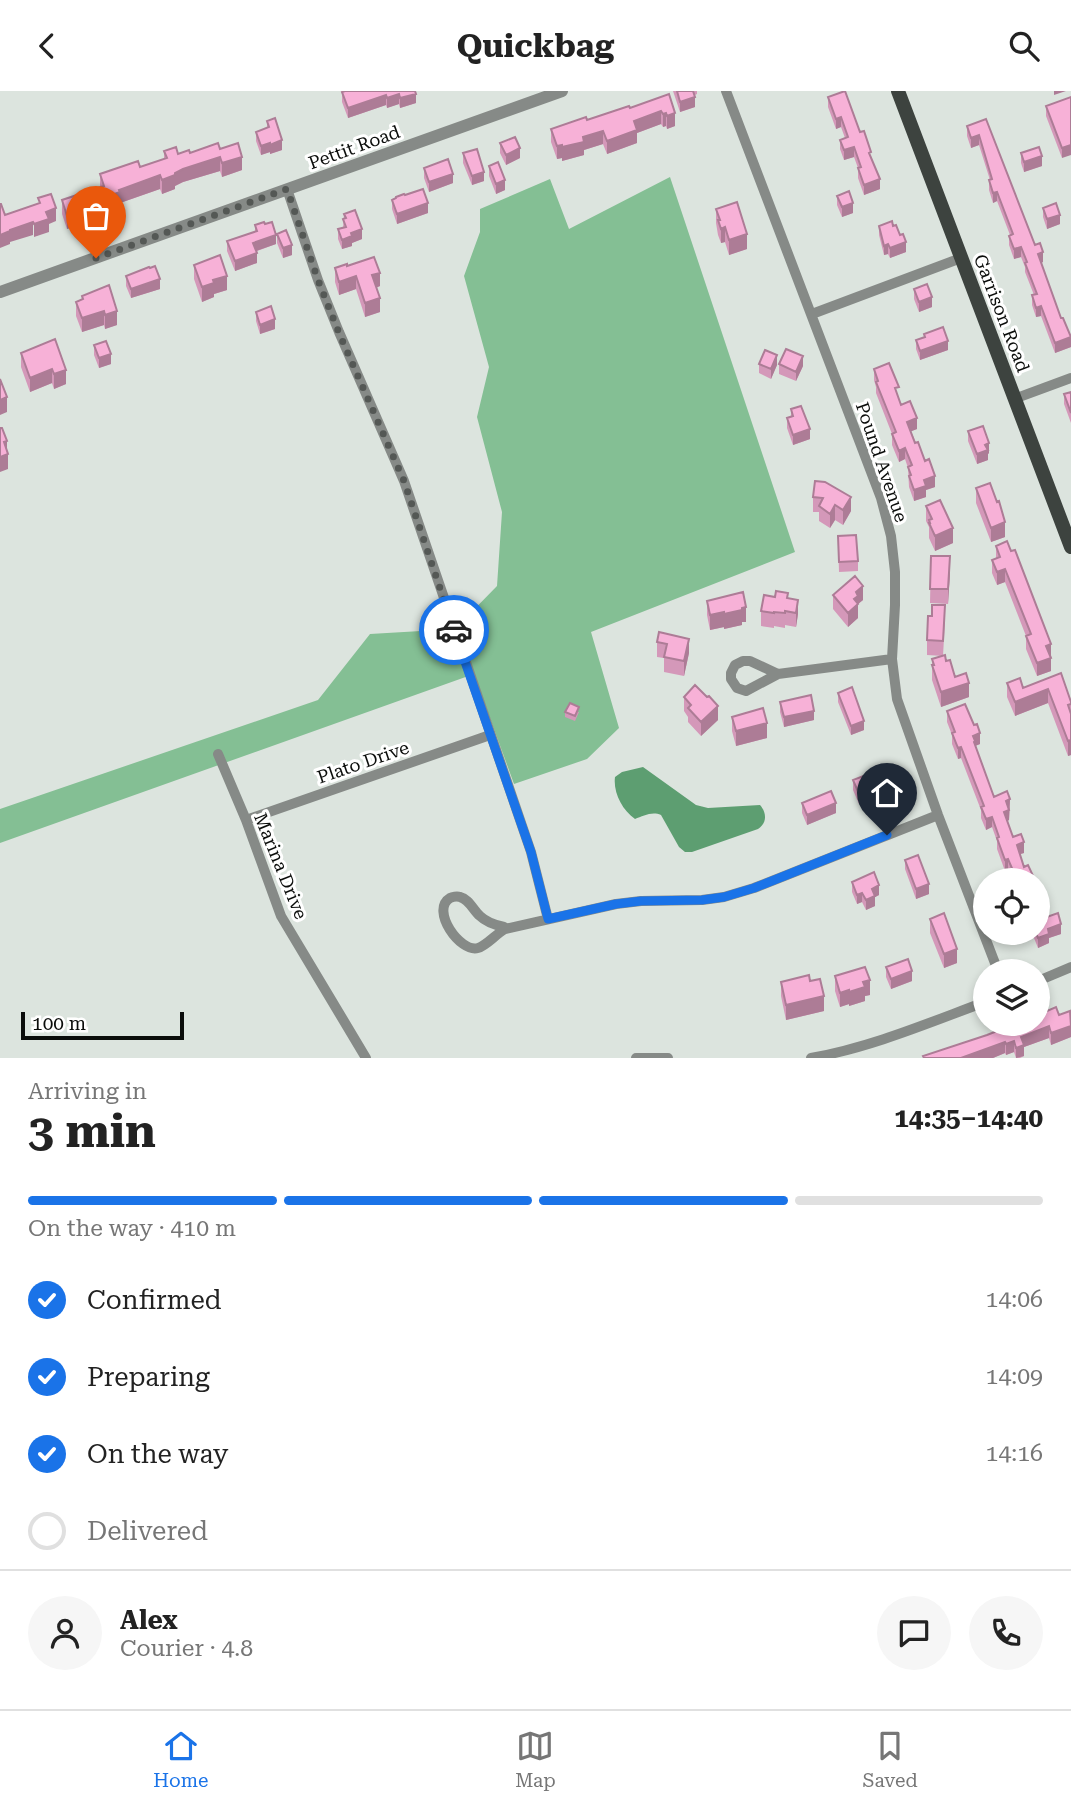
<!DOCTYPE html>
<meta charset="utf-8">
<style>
body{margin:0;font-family:"Roboto Serif",serif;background:#f6f6f6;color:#222;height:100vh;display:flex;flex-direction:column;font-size:26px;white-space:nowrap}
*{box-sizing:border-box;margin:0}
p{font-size:23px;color:#767676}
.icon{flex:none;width:38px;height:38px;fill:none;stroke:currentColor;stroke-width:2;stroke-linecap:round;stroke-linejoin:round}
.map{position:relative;height:967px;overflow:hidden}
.sheet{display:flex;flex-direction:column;background:#fff;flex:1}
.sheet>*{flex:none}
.tools{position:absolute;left:973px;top:777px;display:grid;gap:14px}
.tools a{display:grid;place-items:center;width:77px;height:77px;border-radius:50%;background:#fff;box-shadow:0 4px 10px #0003;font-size:35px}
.scale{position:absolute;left:21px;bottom:18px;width:163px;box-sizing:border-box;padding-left:7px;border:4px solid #0b0d0b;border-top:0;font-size:19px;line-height:24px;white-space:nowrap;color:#0b0d0b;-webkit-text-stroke:5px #fff;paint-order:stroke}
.pin{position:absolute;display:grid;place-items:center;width:60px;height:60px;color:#fff;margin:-72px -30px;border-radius:50% 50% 50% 0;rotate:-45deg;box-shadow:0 0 7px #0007}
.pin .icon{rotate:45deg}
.courier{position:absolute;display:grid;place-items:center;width:70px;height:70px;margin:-35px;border:5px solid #1a73e8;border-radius:50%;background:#fff;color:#222;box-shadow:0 2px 9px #0007}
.headline em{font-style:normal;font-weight:700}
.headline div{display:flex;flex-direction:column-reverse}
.headline{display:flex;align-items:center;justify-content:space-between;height:119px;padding:0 28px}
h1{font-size:46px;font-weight:700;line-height:52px}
.bar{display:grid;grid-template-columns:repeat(4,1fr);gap:10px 7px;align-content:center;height:84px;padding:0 28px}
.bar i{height:9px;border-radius:5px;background:#e0e0e0}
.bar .active{background:#1a73e8}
.bar p{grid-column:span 4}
.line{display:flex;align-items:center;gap:18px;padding:0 28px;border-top:2px solid #e0e0e0}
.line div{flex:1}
.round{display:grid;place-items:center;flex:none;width:74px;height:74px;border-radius:37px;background:#f6f6f6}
ol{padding:0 28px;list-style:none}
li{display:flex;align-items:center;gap:21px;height:77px}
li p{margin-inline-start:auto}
li .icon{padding:7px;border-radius:50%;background:#1a73e8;color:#fff;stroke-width:4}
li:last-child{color:#767676}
li i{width:38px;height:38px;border:4px solid #e0e0e0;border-radius:50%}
header{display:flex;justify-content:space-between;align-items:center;height:91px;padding:0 28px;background:#fff;font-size:32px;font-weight:700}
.dock{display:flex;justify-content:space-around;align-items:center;height:98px;border-top:2px solid #e0e0e0;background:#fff;font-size:19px;color:#767676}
.dock a{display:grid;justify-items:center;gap:4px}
.dock .active{color:#1a73e8}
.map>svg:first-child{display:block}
.green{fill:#84bf94}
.water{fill:#5d9e71}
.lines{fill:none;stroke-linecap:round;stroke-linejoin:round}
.minor{stroke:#868a87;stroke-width:10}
.tertiary{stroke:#868a87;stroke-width:12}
.primary{stroke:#3d433f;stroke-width:14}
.wall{fill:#d498b9}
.shaded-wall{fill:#ad7c96}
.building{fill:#f7b1d7;stroke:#ad7c96;stroke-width:2}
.done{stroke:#545855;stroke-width:7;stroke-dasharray:0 12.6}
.route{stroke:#1a73e8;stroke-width:9}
.labels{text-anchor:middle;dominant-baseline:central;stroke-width:6;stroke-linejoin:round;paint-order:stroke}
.street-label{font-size:18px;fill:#0b0d0b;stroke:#fff}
</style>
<header><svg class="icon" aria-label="back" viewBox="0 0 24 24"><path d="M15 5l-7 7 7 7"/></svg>Quickbag<svg class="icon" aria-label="search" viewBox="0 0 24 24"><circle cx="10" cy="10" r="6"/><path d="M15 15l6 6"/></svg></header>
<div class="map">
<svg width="1071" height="967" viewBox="0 0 1071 967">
<rect width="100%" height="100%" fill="#dce4de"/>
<path class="green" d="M670,86L795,461L591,541L619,637L587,668L514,693L474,583L0,752V718L318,609L370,543L455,538L497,495L502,421L477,326L489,276L464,185L480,141V118L550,88L569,138Z"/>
<path class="water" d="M643,676L696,714L708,717L760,714C767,722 767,732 758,738L692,761H685L679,756L661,724C652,720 643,725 635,728C622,719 613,701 615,686L622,681Z"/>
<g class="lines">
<path class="minor" d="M726,0L881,407L891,445L895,481V514L892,568L897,608L938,724L998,880
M287,98L318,189L339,241L404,390L531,761L548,828
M812,223L961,167
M1014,308L1071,287
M778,583L746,600L737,597L731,588V582L735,574L743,570H750L778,583L892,568
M218,663L246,729L281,825L366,967
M246,729L490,644
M505,838L504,836C495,834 486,831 480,825C473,819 469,808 460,806C457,805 452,806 450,807C430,819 460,862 478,857C486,855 496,843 505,838L616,813L641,810L702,809L724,806L754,797L938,724
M1038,890L1071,876
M636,967H668
M811,967C872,956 928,932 985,911"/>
<path class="tertiary" d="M0,201L562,0"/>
<path class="primary" d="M898,0L1071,456"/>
</g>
<path class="wall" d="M415,0L416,12L400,17L399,13L387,17L386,14L348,27L342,11V1Z
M673,0H697V3L695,4V16L680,21Z
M669,3L675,35L667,38L666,35L663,36L661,33L637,42V52L607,63L603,53L584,59V64L562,70V67L557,68L551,51V38L630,17Z
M828,6L860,41L871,68L880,98L864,104L858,87V77L854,66L844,69L840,58V49L845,47L841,36L836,38L828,16Z
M1071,6L1062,67L1046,25V15Z
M986,28L1035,154L1043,171L1041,172L1071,256L1055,262L1041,225L1036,226L1032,214V204H1034L1025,181V176L1021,166L1014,168L1009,154V145L1010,144L997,110L993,112L989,99V89H990L979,54L971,57L967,45V35Z
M267,30L282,59L270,63V61L261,64L256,50V41L267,37Z
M500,52L520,67L506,74L500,62Z
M220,58L242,79L222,86L220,80L183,91L175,95V98L162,103L160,98L120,112V115L96,123V128L67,138L62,123V109L100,96V83L140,76L164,68V60L178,63Z
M463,62L484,90L472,94L463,72Z
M1021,62L1042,75L1024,81L1021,72Z
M489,75L505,99L496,103L489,85Z
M424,77L453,92L429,101L424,87Z
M405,104L428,122L397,133L392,118V109Z
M837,105L853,122L842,126L837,114Z
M1043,117L1060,133L1047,138L1043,126Z
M716,118L747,158L729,164L725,151L721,152L718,144L716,132Z
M344,123L362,148L352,152V155L342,158L338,148V138L343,137Z
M255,134L276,153L257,160V172L235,180L227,160V150L255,141Z
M879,135L906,161L890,167L888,163L884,164L879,144Z
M277,143L292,164L283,167L277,152Z
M194,174L227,199L214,203V206L202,211L194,188Z
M347,175L380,195L376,197L380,221L365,226L356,198L339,204L335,191V177Z
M126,185L160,198L131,207L126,195Z
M914,198L932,216L919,221L914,208Z
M82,205L117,220V234L105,238L104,234L82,241L76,225V211L82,209Z
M256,221L275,238L260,243L256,230Z
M924,243L948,259L920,269L916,258V249L924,246Z
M55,248L66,293L54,298L52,292L30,301L21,276V262Z
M94,254L111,273L99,277L94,264Z
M759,273L777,274L771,288L759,282Z
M779,273L803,275L796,290L779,283Z
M874,278L899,307L901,314L917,338L911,340L935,396L926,399V406L914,410L909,396L908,377L905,368L899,371L892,354V343L876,302V296L874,289Z
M1071,301V332L1064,313V303Z
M791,318L810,348L793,354L787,337V327L791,326Z
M968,340L989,362L988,363V369L977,373L968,350Z
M825,391L851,420L843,434L835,429L830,437L819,430V421H813V406Z
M976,397L1005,446L991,451L976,412Z
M926,415L953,452L935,460L929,447V436L926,430Z
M838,445L858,470V480L839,481Z
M996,455L1011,460L1051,553V580L1037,585L1026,558V545L1005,491L997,494L992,482V469L996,468Z
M931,465L950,480L948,513L930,512Z
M833,504L863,509L858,513V527L848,536L833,518Z
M788,507L798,523L796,536L785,534V537L774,535V537L761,535V520Z
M707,510L746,531H742V534L724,538V536L710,539L707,524Z
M945,529L943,565L927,564V549Z
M659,541L689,562L684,585L664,581V567L657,566V551Z
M932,568L946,570L969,606L941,616L932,589Z
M1061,582L1071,611V664L1068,665L1048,612L1015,625L1007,606V592L1023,597Z
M838,602L864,639L851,644L838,611Z
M684,606H707L718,629L701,645L688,631V626L684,620Z
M780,611L814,629L784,636L780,621Z
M947,620L980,653L975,655L994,706L1010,708L1009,729L1007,730L1013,746L1024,762L1020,763L1024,776L1035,789H1013L1008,779L1005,780L997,758V750L992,736L986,739L981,727V719L961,667L958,668L952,653V644L947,631Z
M565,621H579L575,630L565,626Z
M732,626L767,647L736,655L732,640Z
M853,689L889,701L859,713L853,699Z
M802,712L836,722L807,734L802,722Z
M905,769L929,803L916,808L905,778Z
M852,791L879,804L875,806V815L866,819L862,811L857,813L852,801Z
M1047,826L1061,843L1049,847V852L1038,857L1032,842H1038Z
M930,828L957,872L944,877L930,842Z
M886,876L912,890L891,898L886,886Z
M835,885L870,904L865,905V910L849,915V913L840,916L835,900Z
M810,890L824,920L786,929L781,905V891Z
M1071,922V946L1051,954L1049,947L1024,956V965L1020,967H1016L1014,961L1006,964L1005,962L993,967H923V965L1059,924Z"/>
<path class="shaded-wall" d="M1054,0H1066L1054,4Z
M399,3V13L387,17V7Z
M416,3V12L400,17V7Z
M386,4V14L348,27V17Z
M695,6V16L680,21V11Z
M661,20V33L637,42V52L607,63V50L634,30Z
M666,22V35L663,36V23Z
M675,22V35L667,38V25Z
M841,26V36L836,38V28Z
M603,40V53L584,59V64L562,70V56L583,46Z
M979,44V54L971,57V47Z
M282,49V59L270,63V54Z
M270,52V61L261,64V55Z
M562,54V67L557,68V55Z
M1071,54V64L1062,67V57Z
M854,56V66L844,69V59Z
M520,57V67L506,74V64Z
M1042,65V75L1024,81V71Z
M220,66V80L183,91L175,95V98L162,103V89L183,78Z
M242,66V79L222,86V72Z
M484,81V90L472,94V85Z
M453,83V92L429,101V91Z
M160,84V98L120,112V115L96,123V128L67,138V125L94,110L119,99Z
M880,88V98L864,104V94Z
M505,89V99L496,103V93Z
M997,101V110L993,112V102Z
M428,112V122L397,133V123Z
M853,112V122L842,126V116Z
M56,117V130L49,133V141L34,146V133L46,121Z
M1060,124V133L1047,138V128Z
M33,131V144L10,151V153L0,157V144L10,139Z
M725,136V151L721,152V138Z
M362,138V148L352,152V155L342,158V149L351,142Z
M747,143V158L729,164V149Z
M276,144V153L253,161V152Z
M906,151V161L890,167V157Z
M888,153V163L884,164V155Z
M292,154V164L283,167V157Z
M1021,156V166L1014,168V158Z
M1043,161V171L1038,173V163Z
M257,162V172L235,180V170Z
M380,182V195L372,198V184Z
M227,185V199L214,203V206L202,211V196L213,189Z
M356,185V198L339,204V191Z
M160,188V198L131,207V198Z
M932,206V216L919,221V211Z
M380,207V221L365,226V212Z
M1041,215V225L1036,226V217Z
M104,220V234L82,241V227Z
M117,220V234L105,238V224Z
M275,228V238L260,243V234Z
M1071,246V256L1055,262V252Z
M948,250V259L920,269V260Z
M111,263V273L99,277V267Z
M777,264V274L771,288V278Z
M803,265V275L796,290V281Z
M52,278V292L30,301V287Z
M66,279V293L54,298V283Z
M7,306V321L0,324V309Z
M917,327V338L907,342V331Z
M810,338V348L793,354V344Z
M7,350V364L8,363V378L0,381V366L4,351Z
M989,352V362L988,363V369L977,373V363L985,354Z
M905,357V368L899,371V360Z
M935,385V396L926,399V406L914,410V399L924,389Z
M851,406V420L843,434V419Z
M835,414V429L830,437V423Z
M1005,431V446L991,451V437Z
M953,437V452L935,460V445Z
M950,465V480L948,513V498Z
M1005,478V491L997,494V481Z
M863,495V509L858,513V527L848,536V522L856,501Z
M798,509V523L796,536V522Z
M746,516V531H742V534L724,538V523Z
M724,521V536L710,539V524Z
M689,548V562L684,585V570Z
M1051,553V566L1046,555Z
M1051,567V580L1037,585V572Z
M969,592V606L941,616V601Z
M1048,598V612L1015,625V611Z
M718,615V629L701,645V631Z
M814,620V629L784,636V626Z
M864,630V639L851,644V635Z
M767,632V647L736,655V640Z
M980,642V653L975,655L973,645Z
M1071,649V664L1068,665V650Z
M961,656V667L958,668V657Z
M889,691V701L859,713V703Z
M1010,708L1009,729L1004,732V721L1006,710Z
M836,712V722L807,734V724Z
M992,726V736L986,739V728Z
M1024,751V762L1017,764V754Z
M1008,768V779L1005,780V769Z
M929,793V803L916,808V798Z
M879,794V804L875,806V815L866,819V809L872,798Z
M862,802V811L857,813V804Z
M1061,833V843L1049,847V852L1038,857V847L1048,838Z
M957,858V872L944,877V863Z
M912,880V890L891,898V888Z
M870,889V904L865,905V910L849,915V901L863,891Z
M849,899V913L840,916V902Z
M824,905V920L786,929V914Z
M1049,935V947L1024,956V965L1016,967V957L1021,946Z
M1071,935V946L1051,954V942Z
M1014,950V961L1006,964V953Z
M1005,951V962L993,967H961Z"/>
<path class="building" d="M345,0H415L416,3L400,7L399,3L387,7L386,4L348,17L342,1Z
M677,0H693L695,6L680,11Z
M845,0L860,41L864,40L871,61L869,62L880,88L864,94L858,77L861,76L854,56L844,59L840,49L848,46L841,26L836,28L828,6Z
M669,3L675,22L667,25L666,22L663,23L661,20L634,30L637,39L607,50L603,40L583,46L584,51L562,56V54L557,55L551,38L586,26L587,29L629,15L630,17Z
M1071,6V54L1062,57L1046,15Z
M275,27L282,49L270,54V52L261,55L256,41L269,36L267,30Z
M986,28L1035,154L1040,152L1043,161L1038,163L1061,227H1063L1071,246L1055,252L1041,215L1036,217L1032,204L1037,203L1025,172L1027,171L1021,156L1014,158L1009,145L1013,143L997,101L993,102L989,89L992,88L979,44L971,47L967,35Z
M515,46L520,57L506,64L500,52Z
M218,52L220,58L238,52L242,66L222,72L220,66L183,78L175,82V84L162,89L160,84L119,99L120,101L94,110L96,115L67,125L62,109L104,95L100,83L138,70L140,76L167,67L164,60L176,56L178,63L189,59L190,62Z
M1039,56L1042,65L1024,71L1021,62Z
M477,58L484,81L472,85L463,62Z
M448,68L453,83L429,91L424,77Z
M498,71L505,89L496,93L489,75Z
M423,98L428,112L397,123L392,109L396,107V106L404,103L405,104Z
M849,100L853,112L842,116L837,105Z
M51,103L56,117L46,121L49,128L34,133L33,131L10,139V140L0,144V113H1L5,124L40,112L38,107Z
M737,111L747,143L729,149L725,136L721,138L718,129H720L716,118Z
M1056,112L1060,124L1047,128L1043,117Z
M355,119L362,138L351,142L352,145L342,149L338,138L346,136L343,128L346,127L344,123Z
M892,130L893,135L896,134L900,144L903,143L906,151L890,157L888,153L884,155L879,135Z
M264,131L265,133L272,131L276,144L253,152L257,162L235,170L227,150L257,140L255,134Z
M286,139L292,154L283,157L277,143Z
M220,164L227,185L213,189L214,192L202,196L194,174Z
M374,166L380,182L372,184L380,207L365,212L356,185L339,191L335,177L347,173V175Z
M155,175L160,188L131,198L126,185L149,176L150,177Z
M927,193L932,206L919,211L914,198Z
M109,194L117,220L105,224L104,220L82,227L76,211L83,208L82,205Z
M271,215L275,228L260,234L256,221Z
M943,236L948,250L920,260L916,249L925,246L924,243Z
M55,248L66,279L54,283L52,278L30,287L21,262Z
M106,250L111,263L99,267L94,254Z
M786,258L803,265L796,281L779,273Z
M765,259L777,264L771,278L759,273Z
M889,272L899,296L895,297L901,314L910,310L917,327L907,331L915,352L918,351L925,370L929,368L935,385L924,389L926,395L914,399L909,385L911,384L908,376L912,374L905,357L899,360L892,343L896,341L876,291L878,290L874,278Z
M0,288L7,306L0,309Z
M1071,301V322L1064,303Z
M801,315L810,338L793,344L787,327L793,325L791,318Z
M983,335L989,352L985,354L988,359L977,363L968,340Z
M0,337H2L7,350L4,351L8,363L0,366Z
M815,390L825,391L851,406L843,419L835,414L830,423L819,415L823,407L813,406Z
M990,392L997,411L999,410L1005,431L991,437L976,397Z
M940,409L953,437L935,445L929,432H930L929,429L932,428L926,415Z
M856,444L858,470L839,471L838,445Z
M1007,450L1011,460L1015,459L1051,553L1046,555L1051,567L1037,572L1026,545L1031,543L1005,478L997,481L992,469L1000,466L996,455Z
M931,465H950L948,498H930Z
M855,485L863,495L856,501L858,505L854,508L858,513L848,522L833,504Z
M776,500L788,502L787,507L798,509L796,522L785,520V522L774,521V522L761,520L764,504L775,506Z
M743,501L746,516L742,517V519L724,523V521L710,524L707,510Z
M932,514H945L943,550L927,549L928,525H932Z
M659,541L689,548L684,570L664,566L667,553L657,551Z
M945,564L946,570L950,569L955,586L966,582L969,592L941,601L932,574H934L932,568Z
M1061,582L1071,611V613L1068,614L1071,623V649L1068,650L1048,598L1015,611L1007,592L1020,587L1023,597Z
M695,594L707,606L709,605L718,615L701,631L688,617L691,614L684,606Z
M852,596L864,630L851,635L838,602Z
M811,604L814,620L784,626L780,611Z
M570,612L579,616L575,625L565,621Z
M965,613L974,634L977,633L980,642L973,645L975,650L974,651L994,706L1007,700L1010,708L1006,710L1009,719L1004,721L1013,746L1021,743L1024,751L1017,754L1024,776L1028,774L1035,789H1017L1008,768L1005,769L997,747L999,746L992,726L986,728L981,716L984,715L961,656L958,657L952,642L955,641L947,620Z
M763,617L767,632L736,640L732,626Z
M884,677L889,691L859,703L853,689Z
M831,700L836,712L807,724L802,712Z
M918,764L929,793L916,798L905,769Z
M874,781L879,794L872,798L875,805L866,809L862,802L857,804L852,791Z
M1044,816L1047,826L1058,822L1061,833L1048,838L1049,843L1038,847L1036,842H1038V819Z
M944,822L957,858L944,863L930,828Z
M908,868L912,880L891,888L886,876Z
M865,876L870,889L863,891L865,896L849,901V899L840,902L835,885Z
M809,884L810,890L820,888L824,905L786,914L781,891Z
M1056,916L1059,924L1070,920L1071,935L1051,942L1049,935L1021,946L1024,954L1016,957L1014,950L1006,953L1005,951L961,967H924L923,965L987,944L1015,933H1038V924Z"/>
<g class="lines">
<path class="done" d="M96,167L287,98L318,189L339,242L404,390L454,539"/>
<path class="route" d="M454,539L531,761L548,828L616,813L641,810L702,809L724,806L754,797L887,744"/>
</g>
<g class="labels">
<g class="street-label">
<text transform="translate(354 56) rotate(-20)">Pettit Road</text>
<text transform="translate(1002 222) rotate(69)">Garrison Road</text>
<text transform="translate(882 371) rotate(71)">Pound Avenue</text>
<text transform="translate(363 671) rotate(-19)">Plato Drive</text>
<text transform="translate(281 775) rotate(68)">Marina Drive</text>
</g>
</g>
</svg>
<div class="tools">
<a><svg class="icon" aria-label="locate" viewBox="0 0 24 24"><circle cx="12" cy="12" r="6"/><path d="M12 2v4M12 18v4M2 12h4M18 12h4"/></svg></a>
<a><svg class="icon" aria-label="layers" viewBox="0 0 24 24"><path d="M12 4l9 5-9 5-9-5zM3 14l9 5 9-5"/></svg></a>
</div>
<div class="scale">100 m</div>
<div class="pin" style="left:96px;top:167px;background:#ea580c"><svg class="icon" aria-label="bag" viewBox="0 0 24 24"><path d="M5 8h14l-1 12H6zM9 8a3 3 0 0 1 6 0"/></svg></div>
<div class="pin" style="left:887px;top:744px;background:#1f2937"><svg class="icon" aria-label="home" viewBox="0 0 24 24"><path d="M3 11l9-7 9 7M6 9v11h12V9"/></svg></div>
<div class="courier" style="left:454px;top:539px"><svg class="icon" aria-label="car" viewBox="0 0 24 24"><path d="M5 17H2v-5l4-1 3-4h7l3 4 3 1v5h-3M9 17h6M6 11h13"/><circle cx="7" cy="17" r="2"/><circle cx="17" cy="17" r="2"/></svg></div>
</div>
<section class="sheet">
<div class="headline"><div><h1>3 min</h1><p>Arriving in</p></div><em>14:35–14:40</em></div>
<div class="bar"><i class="active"></i><i class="active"></i><i class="active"></i><i></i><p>On the way · 410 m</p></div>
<ol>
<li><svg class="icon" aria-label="check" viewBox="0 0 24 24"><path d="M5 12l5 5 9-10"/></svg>Confirmed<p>14:06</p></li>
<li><svg class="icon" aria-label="check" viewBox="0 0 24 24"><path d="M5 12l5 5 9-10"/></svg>Preparing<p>14:09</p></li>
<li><svg class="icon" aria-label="check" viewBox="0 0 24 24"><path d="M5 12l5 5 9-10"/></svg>On the way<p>14:16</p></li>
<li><i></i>Delivered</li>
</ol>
<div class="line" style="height:126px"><a class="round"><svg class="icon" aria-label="person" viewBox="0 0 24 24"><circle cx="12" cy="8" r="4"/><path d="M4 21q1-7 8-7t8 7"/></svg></a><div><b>Alex</b><p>Courier · 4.8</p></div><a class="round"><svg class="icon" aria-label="chat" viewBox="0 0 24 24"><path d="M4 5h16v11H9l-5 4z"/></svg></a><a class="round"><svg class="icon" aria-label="phone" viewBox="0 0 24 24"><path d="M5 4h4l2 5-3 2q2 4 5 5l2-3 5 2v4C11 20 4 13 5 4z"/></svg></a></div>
</section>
<nav class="dock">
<a class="active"><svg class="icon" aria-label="home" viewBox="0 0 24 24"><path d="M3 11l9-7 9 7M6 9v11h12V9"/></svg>Home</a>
<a><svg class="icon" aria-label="map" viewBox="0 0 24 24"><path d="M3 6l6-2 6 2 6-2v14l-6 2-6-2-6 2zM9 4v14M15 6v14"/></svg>Map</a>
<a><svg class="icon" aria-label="saved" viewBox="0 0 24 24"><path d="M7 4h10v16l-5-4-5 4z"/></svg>Saved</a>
</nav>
